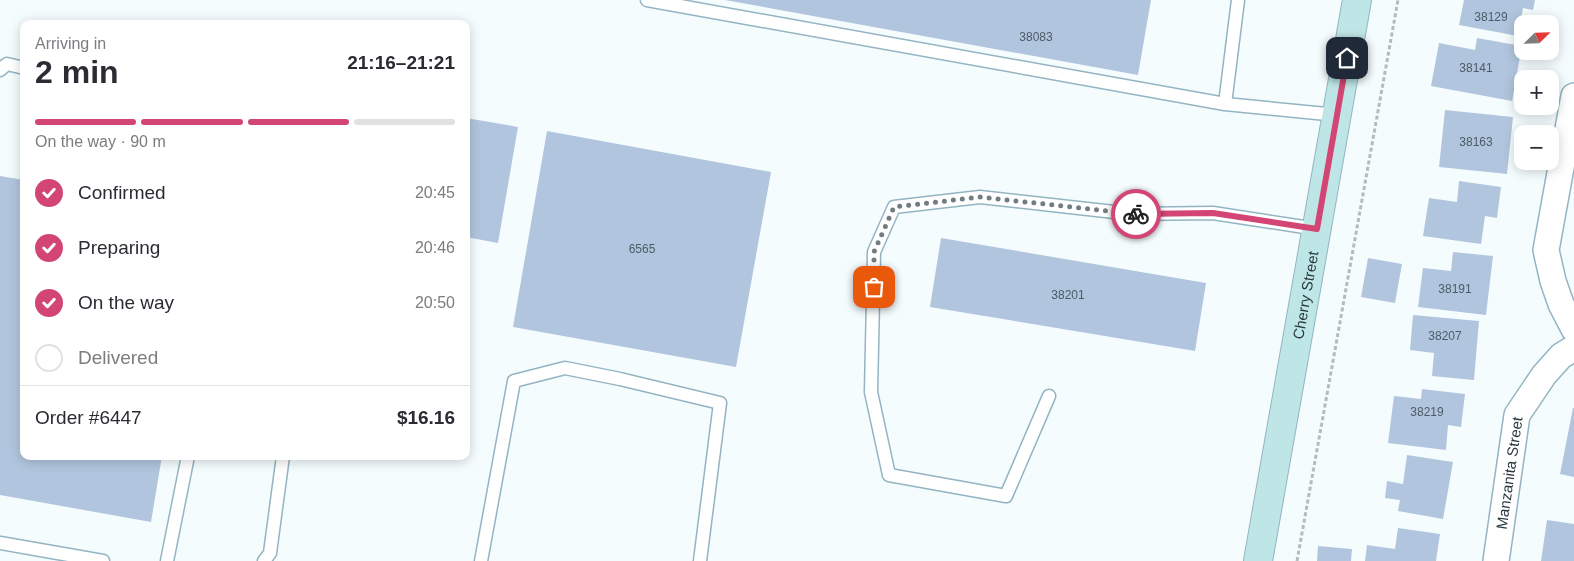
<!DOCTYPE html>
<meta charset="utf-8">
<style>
body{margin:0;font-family:Helvetica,sans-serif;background:#f2f2f3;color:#2b2b33;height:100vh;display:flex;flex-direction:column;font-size:19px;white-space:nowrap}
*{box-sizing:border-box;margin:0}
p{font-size:16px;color:#7c7c81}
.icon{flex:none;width:28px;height:28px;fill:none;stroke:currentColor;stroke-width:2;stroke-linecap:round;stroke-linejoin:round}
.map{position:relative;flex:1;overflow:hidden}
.details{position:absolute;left:20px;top:20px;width:450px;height:440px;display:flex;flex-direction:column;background:#fff;border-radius:10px;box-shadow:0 2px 12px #0003}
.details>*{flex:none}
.needle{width:32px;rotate:67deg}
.tools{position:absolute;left:1514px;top:15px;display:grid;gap:10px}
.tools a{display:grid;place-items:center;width:45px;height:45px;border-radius:10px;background:#fff;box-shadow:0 2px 12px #0003;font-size:25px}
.pin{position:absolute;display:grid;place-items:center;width:42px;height:42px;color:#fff;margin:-21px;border-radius:10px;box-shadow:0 2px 8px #0006}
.courier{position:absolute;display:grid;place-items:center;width:50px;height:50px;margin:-25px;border:4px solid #d24574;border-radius:50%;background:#fff;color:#222;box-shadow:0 1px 6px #0007}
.summary em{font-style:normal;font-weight:600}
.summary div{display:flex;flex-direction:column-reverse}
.summary{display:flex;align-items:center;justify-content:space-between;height:85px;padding:0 15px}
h1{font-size:32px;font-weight:600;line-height:38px}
.bar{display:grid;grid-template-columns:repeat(4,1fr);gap:8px 5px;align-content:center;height:60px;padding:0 15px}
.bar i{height:6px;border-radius:4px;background:#e1e1e2}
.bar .on{background:#d24574}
.bar p{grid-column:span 4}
.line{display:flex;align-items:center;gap:12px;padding:0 15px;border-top:1px solid #e1e1e2}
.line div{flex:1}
ol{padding:0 15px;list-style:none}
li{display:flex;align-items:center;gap:15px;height:55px}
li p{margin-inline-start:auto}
li .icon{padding:5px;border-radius:50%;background:#d24574;color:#fff;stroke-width:4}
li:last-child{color:#7c7c81}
li i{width:28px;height:28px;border:2px solid #e1e1e2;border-radius:50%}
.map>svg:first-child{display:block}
.building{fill:#b1c6de}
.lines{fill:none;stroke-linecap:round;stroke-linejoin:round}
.lane-casing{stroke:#93b4c2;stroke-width:15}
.street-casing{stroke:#93b4c2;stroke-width:28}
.secondary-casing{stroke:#93b4c2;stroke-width:30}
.path{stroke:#b2bcbf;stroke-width:3;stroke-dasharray:4 2.5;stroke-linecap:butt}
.lane{stroke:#fff;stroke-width:12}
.street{stroke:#fff;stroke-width:25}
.secondary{stroke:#bfe6e6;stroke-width:28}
.done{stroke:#717d81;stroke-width:5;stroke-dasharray:0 9}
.route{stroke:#d24574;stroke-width:6}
.labels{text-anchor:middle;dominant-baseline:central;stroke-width:4;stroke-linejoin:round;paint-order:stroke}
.number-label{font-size:12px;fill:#4c5c66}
.street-label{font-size:15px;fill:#2a383e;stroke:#fff}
</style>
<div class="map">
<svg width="1574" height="561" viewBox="0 0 1574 561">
<rect width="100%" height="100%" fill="#f5fcfe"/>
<path class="building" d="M725,0H1151L1138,75Z
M1464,0H1535L1533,10L1523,8L1518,36L1459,25Z
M1477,38L1522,46L1512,101L1431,86L1439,43L1475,50Z
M1445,110L1513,117L1507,174L1439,167Z
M466,118L518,127L498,243L466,237Z
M547,131L771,172L736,367L513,327Z
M0,176L24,180V456H162L151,522L0,495Z
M1459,181L1501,187L1497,218L1485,216L1481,244L1423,236L1429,198L1457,202Z
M941,238L1206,283L1195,351L930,307Z
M1453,252L1493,256L1486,315L1418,307L1423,268L1451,271Z
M1368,258L1402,264L1395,303L1361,297Z
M1413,315L1479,321L1474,380L1432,376L1434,353L1410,350Z
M1422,389L1465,394L1461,427L1448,425L1446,450L1388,443L1394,396L1421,399Z
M1573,408H1574V477L1560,474Z
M1407,455L1453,462L1443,519L1398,511L1400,500L1385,498L1387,481L1403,484Z
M1547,520L1574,524V561H1541Z
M1398,528L1440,534L1436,561H1365L1367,545L1395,549Z
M1318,546L1352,549L1351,561H1317Z"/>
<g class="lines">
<g class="lane-casing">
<path id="lane" d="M647,0L1225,104
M1238,0L1225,104L1337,115
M0,70L7,64L24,68
M1049,396L1006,496L889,475L871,392L874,252L894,207L980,197L1132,214L1213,213L1317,229
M0,543L103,561
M167,561L188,456
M264,561L270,553L283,456
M481,561L514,381L565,368L620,379L720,403L700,561"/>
</g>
<g class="street-casing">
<g id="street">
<path d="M1574,96L1546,250L1553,281L1561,304L1574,329"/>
<path id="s1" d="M1496,561L1517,415L1544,375L1561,356L1574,348"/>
</g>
</g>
<g class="secondary-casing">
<g id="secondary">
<path id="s2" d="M1258,561L1357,0"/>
</g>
</g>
<path class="path" d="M1297,561L1398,0"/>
<use href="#lane" class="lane"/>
<use href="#street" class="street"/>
<use href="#secondary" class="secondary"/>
</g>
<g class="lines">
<path class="done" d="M874,287V252L894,207L980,197L1136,214"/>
<path class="route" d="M1136,214L1213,213L1317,229L1347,58"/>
</g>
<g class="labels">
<g class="number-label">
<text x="1491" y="17">38129</text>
<text x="1036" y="37">38083</text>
<text x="1476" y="68">38141</text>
<text x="1476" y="142">38163</text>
<text x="642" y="249">6565</text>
<text x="1455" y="289">38191</text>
<text x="1068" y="295">38201</text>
<text x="1445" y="336">38207</text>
<text x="1427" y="412">38219</text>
</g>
<g class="street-label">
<text stroke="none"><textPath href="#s2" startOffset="270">Cherry Street</textPath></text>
<text stroke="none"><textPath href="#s1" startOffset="89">Manzanita Street</textPath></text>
</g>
</g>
</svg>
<div class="tools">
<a><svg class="needle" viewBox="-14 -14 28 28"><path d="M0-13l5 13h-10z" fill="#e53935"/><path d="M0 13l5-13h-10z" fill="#7c7c81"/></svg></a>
<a>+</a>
<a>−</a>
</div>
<div class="pin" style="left:874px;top:287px;background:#ea580c"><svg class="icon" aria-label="bag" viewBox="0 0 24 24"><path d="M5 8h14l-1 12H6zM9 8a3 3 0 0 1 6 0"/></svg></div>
<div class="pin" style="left:1347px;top:58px;background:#1f2937"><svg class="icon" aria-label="home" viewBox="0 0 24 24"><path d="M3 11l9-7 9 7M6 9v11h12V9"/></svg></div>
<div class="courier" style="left:1136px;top:214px"><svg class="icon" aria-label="bike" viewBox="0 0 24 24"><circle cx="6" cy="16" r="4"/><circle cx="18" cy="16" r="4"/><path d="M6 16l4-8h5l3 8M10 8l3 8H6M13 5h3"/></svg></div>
<section class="details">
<div class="summary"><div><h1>2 min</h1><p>Arriving in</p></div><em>21:16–21:21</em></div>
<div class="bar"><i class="on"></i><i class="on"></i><i class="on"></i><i></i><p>On the way · 90 m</p></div>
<ol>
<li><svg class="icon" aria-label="check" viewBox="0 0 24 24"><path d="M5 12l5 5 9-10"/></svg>Confirmed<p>20:45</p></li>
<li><svg class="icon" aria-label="check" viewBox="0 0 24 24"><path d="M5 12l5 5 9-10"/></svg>Preparing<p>20:46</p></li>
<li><svg class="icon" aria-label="check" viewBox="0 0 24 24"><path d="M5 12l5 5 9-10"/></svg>On the way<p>20:50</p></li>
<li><i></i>Delivered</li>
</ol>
<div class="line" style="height:65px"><div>Order #6447</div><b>$16.16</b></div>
</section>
</div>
